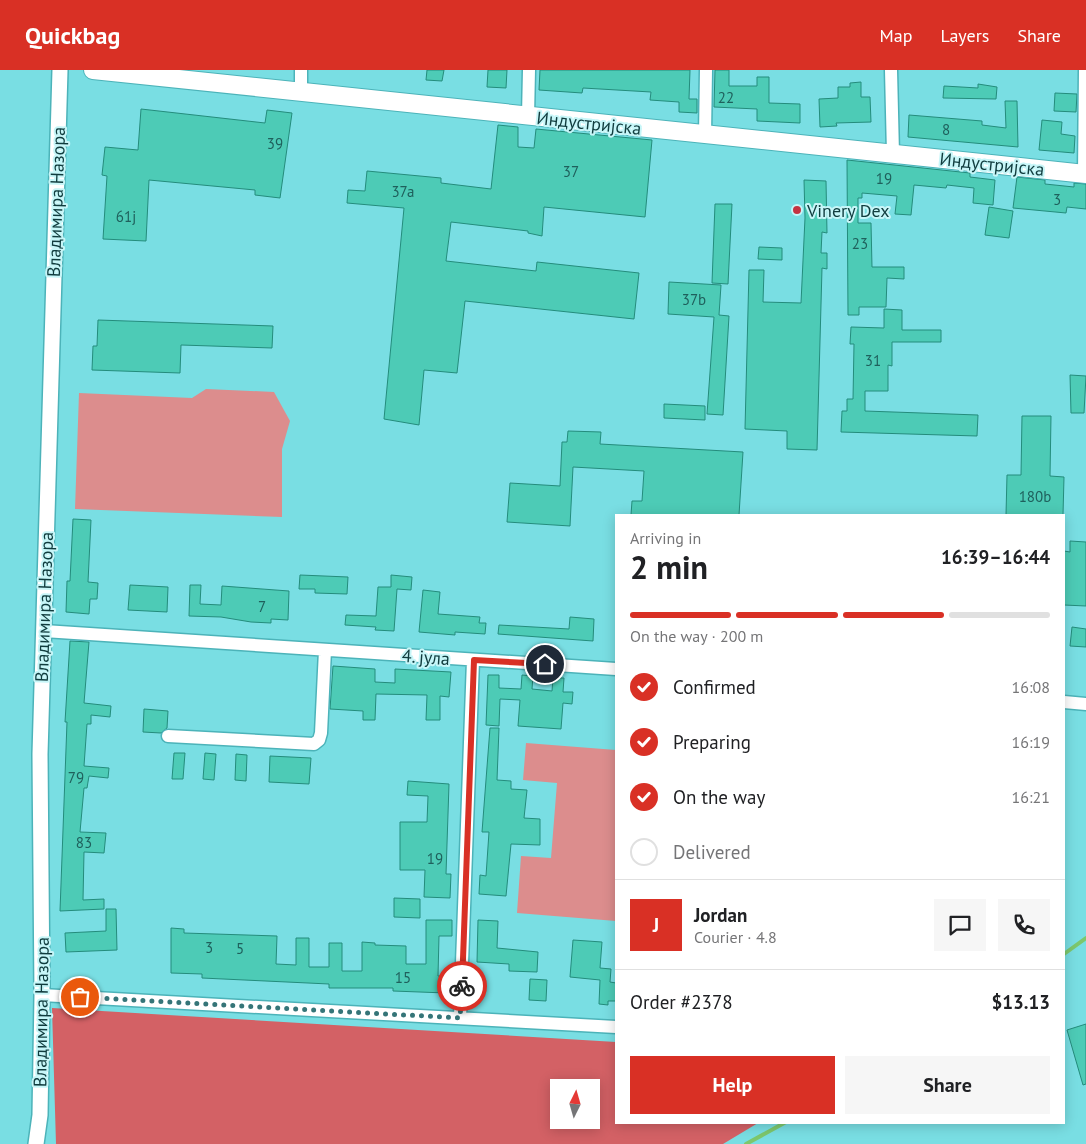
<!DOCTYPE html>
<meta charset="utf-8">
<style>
body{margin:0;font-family:"PT Sans",sans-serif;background:#f6f6f6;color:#202124;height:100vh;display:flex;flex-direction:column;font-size:19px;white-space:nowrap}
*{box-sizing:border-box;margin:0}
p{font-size:16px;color:#757577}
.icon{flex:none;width:28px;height:28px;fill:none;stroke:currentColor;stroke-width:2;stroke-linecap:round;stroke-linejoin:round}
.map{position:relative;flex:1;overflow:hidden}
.side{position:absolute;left:615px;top:444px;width:450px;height:610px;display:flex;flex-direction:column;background:#fff;border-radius:0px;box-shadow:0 2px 12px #0003}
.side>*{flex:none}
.needle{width:32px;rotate:5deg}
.tools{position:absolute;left:550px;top:1009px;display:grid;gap:10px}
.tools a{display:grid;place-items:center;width:50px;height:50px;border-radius:0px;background:#fff;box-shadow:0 2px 12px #0003;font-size:25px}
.pin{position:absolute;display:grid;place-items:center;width:42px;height:42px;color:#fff;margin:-21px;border:2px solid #fff;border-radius:50%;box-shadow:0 1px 5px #0007}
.courier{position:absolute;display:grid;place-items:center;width:50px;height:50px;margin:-25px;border:4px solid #d93025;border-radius:50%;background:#fff;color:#222;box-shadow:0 1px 6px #0007}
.overview em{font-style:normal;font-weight:700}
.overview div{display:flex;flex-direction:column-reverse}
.overview{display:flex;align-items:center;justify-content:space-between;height:85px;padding:0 15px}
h1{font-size:32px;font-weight:700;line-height:38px}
.bar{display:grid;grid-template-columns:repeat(4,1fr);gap:8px 5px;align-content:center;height:60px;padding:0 15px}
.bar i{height:6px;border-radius:4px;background:#e0e0e0}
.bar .current{background:#d93025}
.bar p{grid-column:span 4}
.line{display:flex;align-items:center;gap:12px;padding:0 15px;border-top:1px solid #e0e0e0}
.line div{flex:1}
.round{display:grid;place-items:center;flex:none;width:52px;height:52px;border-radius:0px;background:#f6f6f6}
ol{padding:0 15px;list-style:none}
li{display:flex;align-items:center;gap:15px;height:55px}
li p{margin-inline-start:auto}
li .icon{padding:5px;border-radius:50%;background:#d93025;color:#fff;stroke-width:4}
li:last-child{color:#757577}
li i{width:28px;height:28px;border:2px solid #e0e0e0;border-radius:50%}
.primary-button{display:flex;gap:10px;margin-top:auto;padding:10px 15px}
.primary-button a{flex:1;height:58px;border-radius:0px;background:#d93025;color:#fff;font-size:20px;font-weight:700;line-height:58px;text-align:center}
.primary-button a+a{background:#f6f6f6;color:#202124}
header{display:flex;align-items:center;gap:30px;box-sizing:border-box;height:70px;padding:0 25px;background:#d93025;color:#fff}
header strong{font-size:24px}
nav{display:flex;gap:28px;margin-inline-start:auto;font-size:18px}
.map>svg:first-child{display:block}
.green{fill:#dc8d8d}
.forest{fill:#d36165;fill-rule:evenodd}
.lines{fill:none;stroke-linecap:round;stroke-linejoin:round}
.stream{stroke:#7dc76d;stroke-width:4}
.building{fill:#4dcbb6;stroke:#248c7c}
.minor-casing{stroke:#4cb3b9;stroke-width:15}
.tertiary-casing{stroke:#4cb3b9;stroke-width:18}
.secondary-casing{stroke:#4cb3b9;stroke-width:20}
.minor{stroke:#fff;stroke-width:12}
.tertiary{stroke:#fff;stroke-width:15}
.secondary{stroke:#fff;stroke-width:18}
.done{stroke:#357578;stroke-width:5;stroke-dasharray:0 9}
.route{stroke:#d93025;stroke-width:6}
.poi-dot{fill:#c43342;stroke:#c7f6f8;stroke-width:2}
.labels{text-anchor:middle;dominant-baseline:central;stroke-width:4;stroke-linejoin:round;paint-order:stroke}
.number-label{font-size:15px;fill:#1f605c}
.street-label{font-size:18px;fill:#103c3e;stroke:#c7f6f8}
.poi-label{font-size:18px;fill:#103c3e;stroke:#c7f6f8;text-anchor:start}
</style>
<header>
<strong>Quickbag</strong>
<nav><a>Map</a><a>Layers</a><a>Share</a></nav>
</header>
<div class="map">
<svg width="1086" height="1074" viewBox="0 0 1086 1074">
<rect width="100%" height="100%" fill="#79dee3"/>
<path class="green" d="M206,319L274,322L290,351L282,379V447L75,439L79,323L192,328Z
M526,673L616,680V851L517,843L521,786L551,788L557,713L523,710Z"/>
<path class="forest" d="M52,938L616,972V1052L758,1053L723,1074H56ZM559,1018H591V1050H559Z"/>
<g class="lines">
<path class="stream" d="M1064,884L1086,868
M746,1074L786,1052"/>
</g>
<path class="building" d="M427,0H444L442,11L426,10Z
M488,0H507L506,18L487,17Z
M540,0H690L689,29H697V43L679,42V32L650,30L651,22L583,18L582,23L539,20Z
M715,0H729V16H757V7H769V33L800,34V53L757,51V39L714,37Z
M861,12V27H870L871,52L836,53L837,56L820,57L819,29L838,28V17H850V13Z
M978,14L997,17L996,29L943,28L944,16L978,18Z
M1055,23L1077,24L1076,42L1054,41Z
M1005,31H1017L1018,77L908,67L909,45L982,51V55L1006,58Z
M141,39L265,53L267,40L292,43L280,128L255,125V120L149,110L146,171L103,169L107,106L102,105L105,77L138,80Z
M1042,50L1062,52L1061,64L1075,66L1074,83L1039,80Z
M498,55L518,57V77L534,78L536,59L652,70L645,147L544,137L542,166L528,163V161L451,152L446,191L536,201L537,192L639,203L634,249L465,231L457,303L424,300L419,355L384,349L404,138L347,133L348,120L365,121L367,101L441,108V113L491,119Z
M847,90L970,103V107L995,110L993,135L973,133L974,118L947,115L946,118L914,115L911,145L895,144L897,126L862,123V128H858V153H871L872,197H904V209L887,208L886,237H859V245H848Z
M1017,107L1045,110V114L1074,117V113L1086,114V139L1067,137L1066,143L1013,138Z
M804,110L826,111L827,163L822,162L821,183H827V199L822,198L817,380L787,379V361L745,359L749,200H764L763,232L801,233L805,148Z
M715,134H732L728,214L712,213Z
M989,137L1013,141L1009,168L985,165Z
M759,177L782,178V190L758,189Z
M669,212L721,215L719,245L729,246L723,345L707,344L714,247L668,244Z
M884,239L902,240V260H941V272H892V296L888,295V321H865V341L978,345L977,366L841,362L842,341H847V329H853L854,274H850L851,257L884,258Z
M98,250L273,256L272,278L181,275L180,303L92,300L93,276H97Z
M1070,305L1086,306L1084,343H1071Z
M664,334L705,336V350L664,348Z
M1022,346H1051L1050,406L1064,407L1063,445H1006L1007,405H1021Z
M568,361L601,362L600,374L743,382L739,445H631L632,431H642L644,401L573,397L570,456L507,452L510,413L560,416L562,372H567Z
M73,449L91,450L88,512L98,513L97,529H90L89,544L66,542L67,511H70Z
M1070,471L1086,472V536L1064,535V481L1070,482Z
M300,505L348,507L347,524L315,523V519H299Z
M391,505L412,507L411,520L397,519L394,561L375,560L376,557L345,555L346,545L376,546L378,517H391Z
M130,515L168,517L167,542L128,540Z
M190,515H201L200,534L221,535L222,516L289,521L288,550L271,549V553L251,552L221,547L189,546Z
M423,520L440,522L438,544L480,547L479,553H486L485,564L455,562V565L419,562Z
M570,547L594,549L593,571L498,564L499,555L569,559Z
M1072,557L1086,559V577L1070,576Z
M70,571L89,572L84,633L111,636L110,647L91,645V654H87L84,696L109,698L108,708L89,706L87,718H84L80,762L106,763L104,783L84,782L83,830L104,829V839L60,841L67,652H65Z
M333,596L375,599V612L395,613V599L451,602L449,627L440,626V650H426L427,625L376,624L375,650H363V641L330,639Z
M488,605H499V618L521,619L522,605L533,606L532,619L552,621L553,608H564L563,622H573L572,634L563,633L561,659L518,656L520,630L500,629L499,656L486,655Z
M144,639L168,641L167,658L161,663L143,662Z
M490,658H499L497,710L511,711V719L527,720L524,748L540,749V775L511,774L506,826L479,824L480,805L486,806L489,762H482Z
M174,683H185L183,709H172Z
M205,683L216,684L214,710L203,709Z
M236,684L247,685L246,711L235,710Z
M270,686L311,688L309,714L269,712Z
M408,711L449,714L446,804H451L450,828L424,827L425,800H400V752H427L428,726L407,725Z
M394,828L420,829V848L394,847Z
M106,839H116L117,880L66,882L65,863L106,861Z
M426,850H452V866H439L438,906H446V923L393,921V918H329V914L202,908V904L171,903V858L184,859V863L277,866L276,894L296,895V868H309V897H329V873H342V901H362V872L375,873V875L406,876V894H426Z
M478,850L498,851L497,878L538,882L537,902L509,901V894L477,892Z
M573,870L602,872L600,898L611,899L610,912L616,913V931H608V935L599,934L600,910L570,907Z
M530,909L547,910L546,931L529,930Z
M1086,954V1014L1083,1015L1067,960Z"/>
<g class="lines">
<g class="minor-casing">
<path id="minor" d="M891,0L893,84
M301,23V0
M528,46L529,0
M705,65L706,0
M1084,104L1085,0
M44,561L616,599
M1064,632L1086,634
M168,666L314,674L319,670L321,663L325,580
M42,925L616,957
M460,948L473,590"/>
</g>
<g class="tertiary-casing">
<path id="tertiary" d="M36,1074L40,1045L42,925L40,684L60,0"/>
</g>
<g class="secondary-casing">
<path id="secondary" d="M93,0L1086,104"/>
</g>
<use href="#minor" class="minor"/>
<use href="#tertiary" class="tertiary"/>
<use href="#secondary" class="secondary"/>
</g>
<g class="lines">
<path class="done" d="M80,927L460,948L462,916"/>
<path class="route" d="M462,916L474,590L545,594"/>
</g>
<circle class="poi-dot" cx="797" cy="140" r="5"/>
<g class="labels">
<g class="number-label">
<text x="726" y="27">22</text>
<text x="946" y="59">8</text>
<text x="275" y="73">39</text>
<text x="571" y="101">37</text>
<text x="884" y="108">19</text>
<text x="403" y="121">37a</text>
<text x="1057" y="129">3</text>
<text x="126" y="146">61j</text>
<text x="860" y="173">23</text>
<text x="694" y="229">37b</text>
<text x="873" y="290">31</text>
<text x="1035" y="426">180b</text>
<text x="262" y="536">7</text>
<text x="76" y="707">79</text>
<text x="84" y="772">83</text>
<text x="435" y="788">19</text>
<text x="209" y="877">3</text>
<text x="240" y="878">5</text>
<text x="403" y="907">15</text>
</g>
<g class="street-label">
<text transform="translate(589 53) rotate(6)">Индустријска</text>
<text transform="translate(992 94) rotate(6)">Индустријска</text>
<text transform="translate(56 132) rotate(-88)">Владимира Назора</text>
<text transform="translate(44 537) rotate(-88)">Владимира Назора</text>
<text transform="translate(426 587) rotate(4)">4. јула</text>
<text transform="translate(41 942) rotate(-89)">Владимира Назора</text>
</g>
<g class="poi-label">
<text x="807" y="140">Vinery Dex</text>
</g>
</g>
</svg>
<div class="tools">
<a><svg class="needle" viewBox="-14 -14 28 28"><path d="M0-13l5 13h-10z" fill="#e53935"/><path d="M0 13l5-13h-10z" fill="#757577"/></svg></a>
</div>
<div class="pin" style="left:80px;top:927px;background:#ea580c"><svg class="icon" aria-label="bag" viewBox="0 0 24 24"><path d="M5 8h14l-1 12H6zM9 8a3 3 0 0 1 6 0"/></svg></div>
<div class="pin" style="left:545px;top:594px;background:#1f2937"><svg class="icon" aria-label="home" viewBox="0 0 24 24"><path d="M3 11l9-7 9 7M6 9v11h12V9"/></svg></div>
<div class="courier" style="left:462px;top:916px"><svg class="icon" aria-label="bike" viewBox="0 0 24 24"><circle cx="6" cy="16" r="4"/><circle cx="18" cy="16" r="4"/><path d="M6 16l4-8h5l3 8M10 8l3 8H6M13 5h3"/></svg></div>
<section class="side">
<div class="overview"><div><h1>2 min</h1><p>Arriving in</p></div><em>16:39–16:44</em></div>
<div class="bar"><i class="current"></i><i class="current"></i><i class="current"></i><i></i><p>On the way · 200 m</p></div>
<ol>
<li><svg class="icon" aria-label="check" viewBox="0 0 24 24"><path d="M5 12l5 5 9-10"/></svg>Confirmed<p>16:08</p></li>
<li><svg class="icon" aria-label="check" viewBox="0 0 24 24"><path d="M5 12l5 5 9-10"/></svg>Preparing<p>16:19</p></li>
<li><svg class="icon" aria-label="check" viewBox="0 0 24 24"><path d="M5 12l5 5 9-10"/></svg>On the way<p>16:21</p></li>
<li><i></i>Delivered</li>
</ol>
<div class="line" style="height:90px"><b class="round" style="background:#d93025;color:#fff">J</b><div><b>Jordan</b><p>Courier · 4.8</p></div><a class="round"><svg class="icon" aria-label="chat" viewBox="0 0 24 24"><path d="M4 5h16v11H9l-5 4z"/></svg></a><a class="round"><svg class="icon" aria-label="phone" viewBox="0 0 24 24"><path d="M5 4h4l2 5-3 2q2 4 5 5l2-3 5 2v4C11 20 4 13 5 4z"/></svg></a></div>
<div class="line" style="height:65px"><div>Order #2378</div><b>$13.13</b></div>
<div class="primary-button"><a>Help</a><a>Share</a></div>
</section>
</div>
